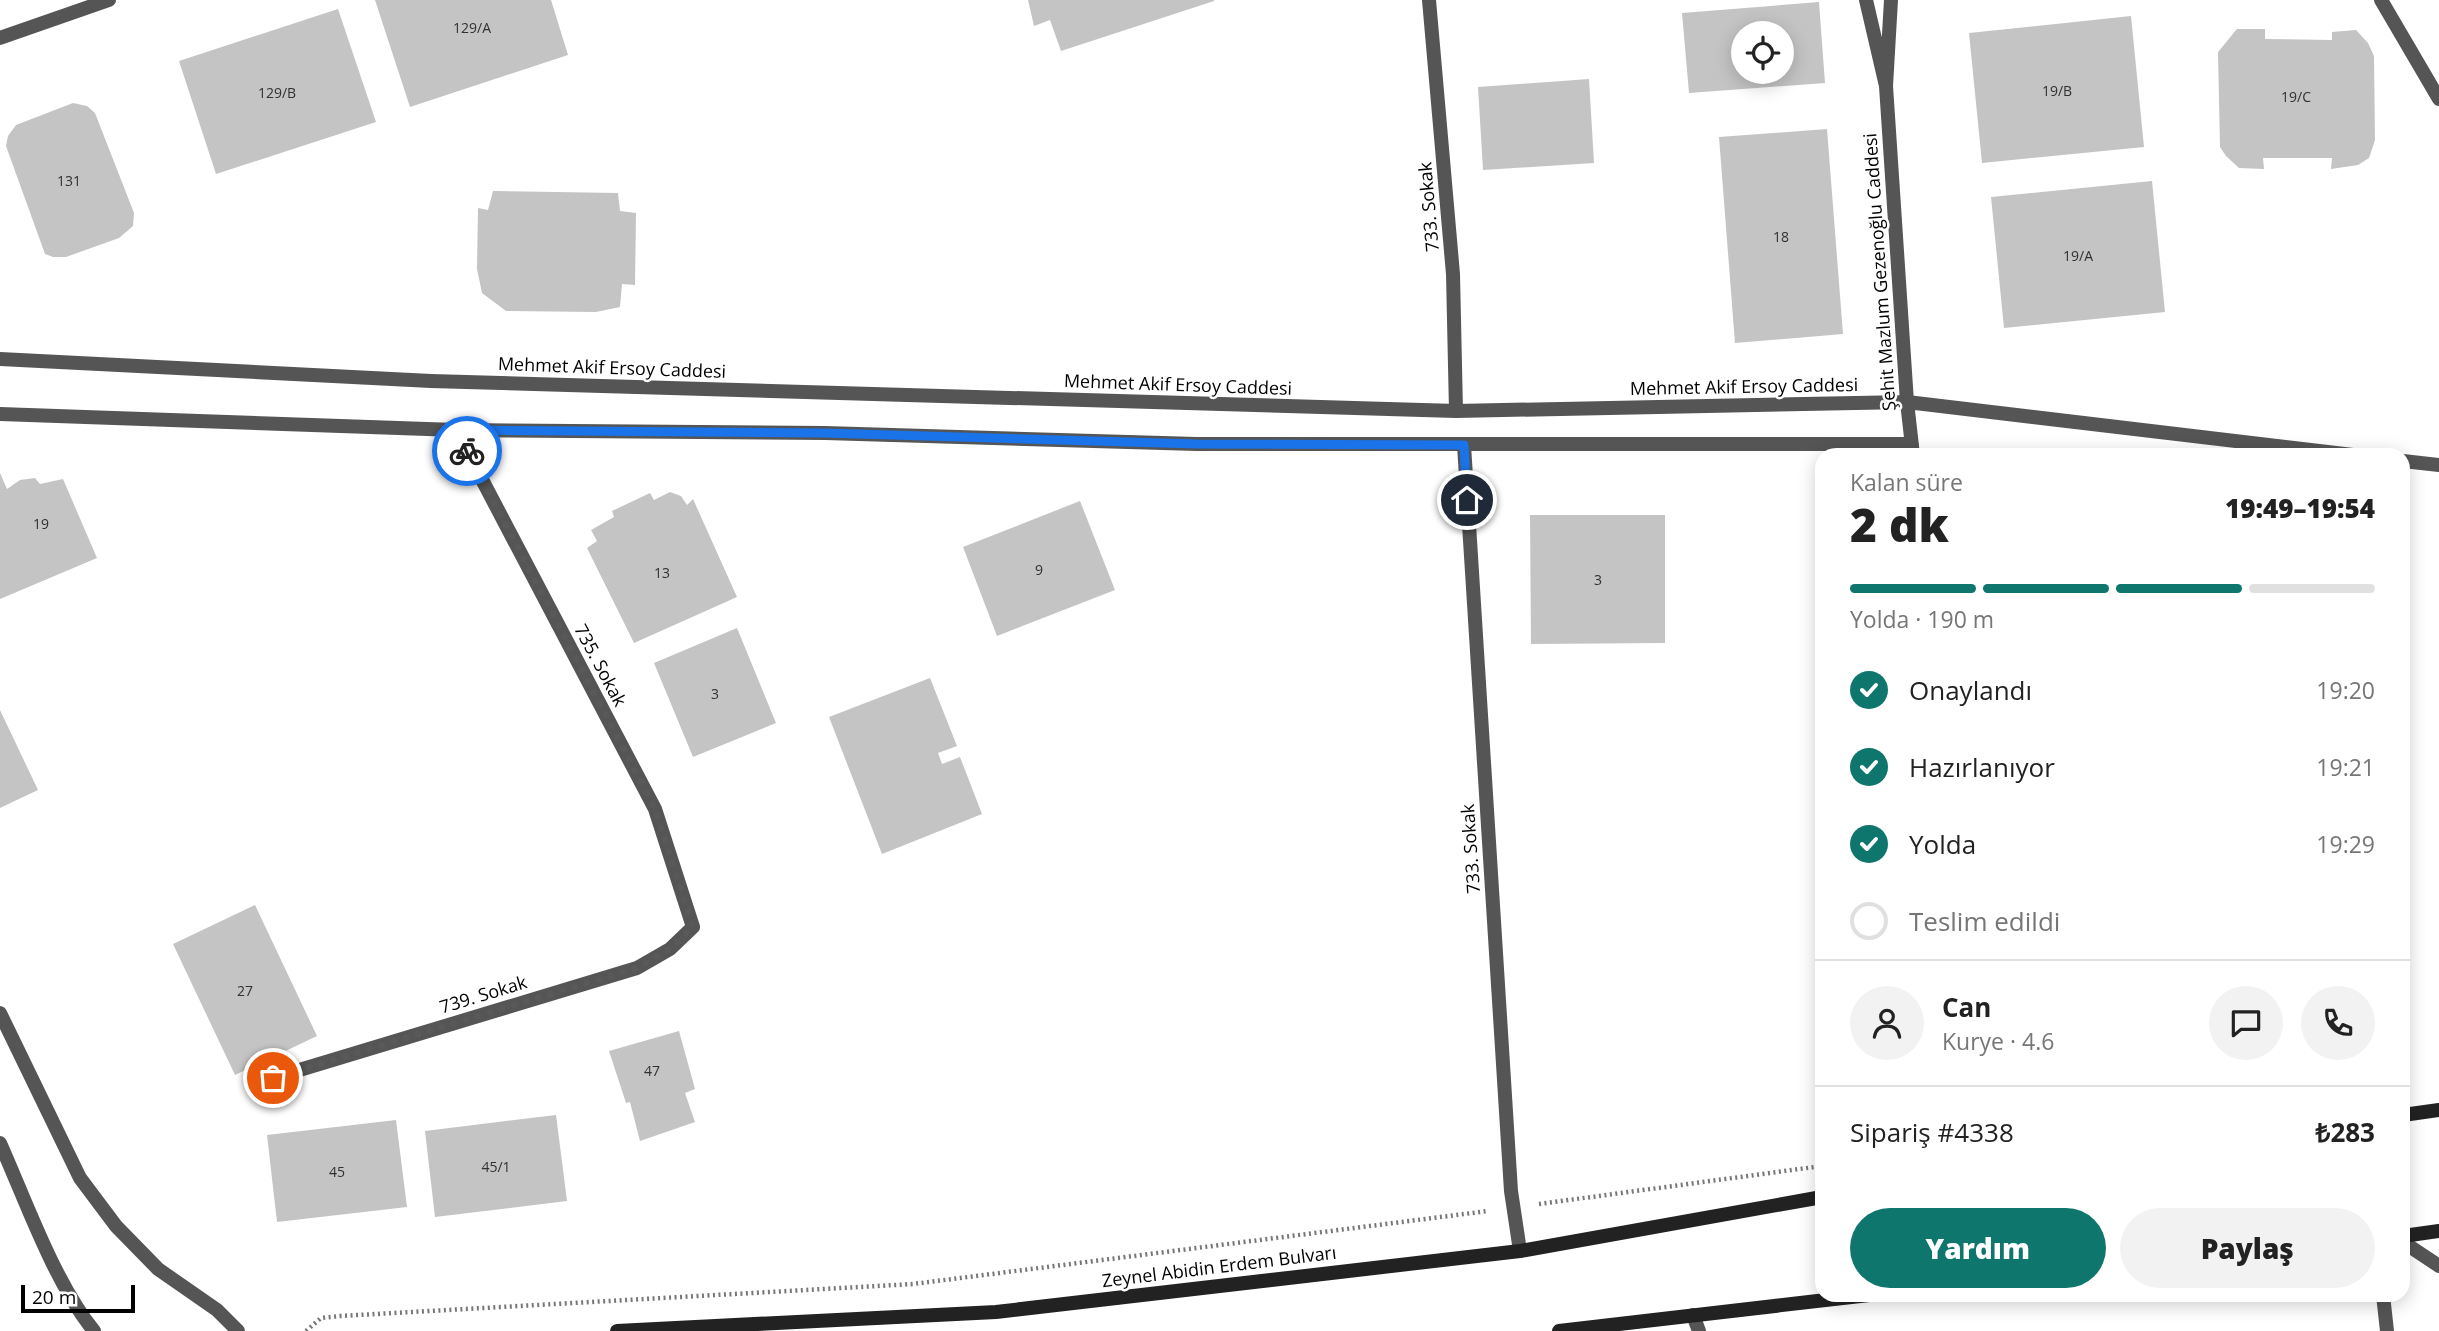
<!DOCTYPE html>
<html lang="tr">
<meta charset="utf-8">
<style>
body{margin:0;font-family:"Open Sans",sans-serif;background:#f2f2f2;color:#222;height:100vh;display:flex;flex-direction:column;font-size:26px;white-space:nowrap}
*{box-sizing:border-box;margin:0}
p{font-size:23px;color:#767676}
.icon{flex:none;width:38px;height:38px;fill:none;stroke:currentColor;stroke-width:2;stroke-linecap:round;stroke-linejoin:round}
.map{position:relative;flex:1;overflow:hidden}
.details{position:absolute;left:1815px;top:448px;width:595px;height:854px;display:flex;flex-direction:column;background:#fff;border-radius:21px;box-shadow:0 4px 18px #0003}
.details>*{flex:none}
.buttons{position:absolute;left:1731px;top:21px;display:grid;gap:14px}
.buttons a{display:grid;place-items:center;width:63px;height:63px;border-radius:50%;background:#fff;box-shadow:0 4px 18px #0003;font-size:35px}
.scale{position:absolute;left:21px;bottom:18px;width:114px;box-sizing:border-box;padding-left:7px;border:4px solid #000;border-top:0;font-size:19px;line-height:24px;white-space:nowrap;color:#000;-webkit-text-stroke:5px #fff;paint-order:stroke}
.pin{position:absolute;display:grid;place-items:center;width:60px;height:60px;color:#fff;margin:-30px;border:4px solid #fff;border-radius:50%;box-shadow:0 2px 7px #0007}
.courier{position:absolute;display:grid;place-items:center;width:70px;height:70px;margin:-35px;border:5px solid #1a73e8;border-radius:50%;background:#fff;color:#222;box-shadow:0 2px 9px #0007}
.summary em{font-style:normal;font-weight:800}
.summary div{display:flex;flex-direction:column-reverse}
.summary{display:flex;align-items:center;justify-content:space-between;height:119px;padding:0 35px}
h1{font-size:46px;font-weight:800;line-height:52px}
.bar{display:grid;grid-template-columns:repeat(4,1fr);gap:10px 7px;align-content:center;height:84px;padding:0 35px}
.bar i{height:9px;border-radius:5px;background:#e0e0e0}
.bar .selected{background:#0f766e}
.bar p{grid-column:span 4}
.line{display:flex;align-items:center;gap:18px;padding:0 35px;border-top:2px solid #e0e0e0}
.line div{flex:1}
.round{display:grid;place-items:center;flex:none;width:74px;height:74px;border-radius:37px;background:#f2f2f2}
ol{padding:0 35px;list-style:none}
li{display:flex;align-items:center;gap:21px;height:77px}
li p{margin-inline-start:auto}
li .icon{padding:7px;border-radius:50%;background:#0f766e;color:#fff;stroke-width:4}
li:last-child{color:#767676}
li i{width:38px;height:38px;border:4px solid #e0e0e0;border-radius:50%}
.action{display:flex;gap:14px;margin-top:auto;padding:14px 35px}
.action a{flex:1;height:80px;border-radius:42px;background:#0f766e;color:#fff;font-size:28px;font-weight:800;line-height:80px;text-align:center}
.action a+a{background:#f2f2f2;color:#222}
.map>svg:first-child{display:block}
.building{fill:#c4c4c4;fill-rule:evenodd}
.lines{fill:none;stroke-linecap:round;stroke-linejoin:round}
.path{stroke:#777;stroke-width:4.5;stroke-dasharray:2 3.5;stroke-linecap:butt}
.service{stroke:#555;stroke-width:14}
.minor{stroke:#555;stroke-width:14}
.tertiary{stroke:#555;stroke-width:14}
.secondary{stroke:#222;stroke-width:14}
.done{stroke:#595959;stroke-width:7;stroke-dasharray:0 12.6}
.route{stroke:#1a73e8;stroke-width:9}
.labels{text-anchor:middle;dominant-baseline:central;stroke-width:5;stroke-linejoin:round;paint-order:stroke}
.number-label{font-size:14px;fill:#313131}
.street-label{font-size:18px;fill:#000;stroke:#fff}
</style>
<div class="map">
<svg width="2439" height="1331" viewBox="0 0 2439 1331">
<rect width="100%" height="100%" fill="#fff"/>
<path class="building" d="M375,0H551L568,55L410,107Z
M1028,0H1214V1L1061,51L1050,20L1034,26Z
M1819,2L1825,83L1689,93L1682,13ZM1743,33H1782V72H1743Z
M338,9L376,122L216,174L179,61Z
M2131,16L2144,147L1982,163L1969,33Z
M2237,29H2265V39L2332,40V32L2356,30L2368,43L2374,56L2375,140L2369,158L2358,165L2331,169L2332,158H2263L2264,169L2239,168L2226,156L2220,147L2218,52Z
M1589,79L1594,163L1483,170L1478,87Z
M73,103L87,106L95,113L134,213L133,226L119,238L66,257H53L45,254L6,146L8,136L16,125Z
M1827,129L1843,334L1735,343L1719,137Z
M2152,181L2165,312L2004,328L1991,197Z
M493,191L618,193L620,211L636,213L635,285L622,284L620,307L596,312L506,311L482,293L477,269L478,208L488,210Z
M0,473L7,489L20,480L35,478L40,484L63,479L97,558L0,599Z
M670,492L681,496L687,505L693,499L737,597L634,643L587,548L597,541L591,530L614,517L612,511L650,493L654,500Z
M1080,501L1115,590L997,636L963,547Z
M1530,515H1665V643L1531,644Z
M737,628L776,723L693,757L654,663Z
M930,678L957,746L938,753L942,764L960,757L982,814L882,854L829,717Z
M0,710L38,790L0,808Z
M255,905L317,1036L235,1075L173,944Z
M679,1031L695,1089L685,1093L695,1122L640,1141L630,1102L626,1103L609,1051Z
M556,1115L567,1201L435,1217L425,1131Z
M396,1120L407,1207L277,1222L267,1135Z"/>
<g class="lines">
<path class="path" d="M1539,1204L1822,1166
M306,1331L321,1318L340,1316L913,1284L1488,1211"/>
<path class="service" d="M2403,1242L2439,1266"/>
<path class="minor" d="M1429,0L1453,274L1456,411
M2381,0L2439,99
M1464,445L1511,1191L1520,1251
M273,1078L637,968L670,949L693,927L655,809L456,430
M2383,1295L2387,1331
M1693,1315L1699,1331"/>
<path class="tertiary" d="M1866,0L1886,86L1891,0
M0,38L109,0
M1886,86L1907,402L1913,455
M0,359L431,381L1456,411L1907,402L2353,455
M0,414L456,430L825,433L1197,444H1912
M2403,461L2439,465
M0,1013L80,1178L116,1226L158,1269L217,1310L238,1331
M0,1143C26,1201 54,1282 94,1331"/>
<path class="secondary" d="M2403,1115L2439,1110
M2403,1236L2439,1231
M617,1331L996,1312L1520,1251L1822,1197
M1559,1331L1869,1295"/>
</g>
<g class="lines">
<path class="done" d="M273,1078L637,968L670,949L693,927L655,809L467,451"/>
<path class="route" d="M467,451L456,430L825,433L1197,444L1464,445L1467,500"/>
</g>
<g class="labels">
<g class="number-label">
<text x="472" y="27">129/A</text>
<text x="2057" y="90">19/B</text>
<text x="277" y="92">129/B</text>
<text x="2296" y="96">19/C</text>
<text x="69" y="180">131</text>
<text x="1781" y="236">18</text>
<text x="2078" y="255">19/A</text>
<text x="41" y="523">19</text>
<text x="1039" y="569">9</text>
<text x="662" y="572">13</text>
<text x="1598" y="579">3</text>
<text x="715" y="693">3</text>
<text x="245" y="990">27</text>
<text x="652" y="1070">47</text>
<text x="496" y="1166">45/1</text>
<text x="337" y="1171">45</text>
</g>
<g class="street-label">
<text transform="translate(1428 207) rotate(-95)">733. Sokak</text>
<text transform="translate(1879 272) rotate(-94)">Şehit Mazlum Gezenoğlu Caddesi</text>
<text transform="translate(612 367) rotate(2)">Mehmet Akif Ersoy Caddesi</text>
<text transform="translate(1178 384) rotate(2)">Mehmet Akif Ersoy Caddesi</text>
<text transform="translate(1744 386) rotate(-1)">Mehmet Akif Ersoy Caddesi</text>
<text transform="translate(601 665) rotate(62)">735. Sokak</text>
<text transform="translate(1470 849) rotate(-94)">733. Sokak</text>
<text transform="translate(483 994) rotate(-17)">739. Sokak</text>
<text transform="translate(1219 1266) rotate(-7)">Zeynel Abidin Erdem Bulvarı</text>
</g>
</g>
</svg>
<div class="buttons">
<a><svg class="icon" aria-label="locate" viewBox="0 0 24 24"><circle cx="12" cy="12" r="6"/><path d="M12 2v4M12 18v4M2 12h4M18 12h4"/></svg></a>
</div>
<div class="scale">20 m</div>
<div class="pin" style="left:273px;top:1078px;background:#ea580c"><svg class="icon" aria-label="bag" viewBox="0 0 24 24"><path d="M5 8h14l-1 12H6zM9 8a3 3 0 0 1 6 0"/></svg></div>
<div class="pin" style="left:1467px;top:500px;background:#1f2937"><svg class="icon" aria-label="home" viewBox="0 0 24 24"><path d="M3 11l9-7 9 7M6 9v11h12V9"/></svg></div>
<div class="courier" style="left:467px;top:451px"><svg class="icon" aria-label="bike" viewBox="0 0 24 24"><circle cx="6" cy="16" r="4"/><circle cx="18" cy="16" r="4"/><path d="M6 16l4-8h5l3 8M10 8l3 8H6M13 5h3"/></svg></div>
<section class="details">
<div class="summary"><div><h1>2 dk</h1><p>Kalan süre</p></div><em>19:49–19:54</em></div>
<div class="bar"><i class="selected"></i><i class="selected"></i><i class="selected"></i><i></i><p>Yolda · 190 m</p></div>
<ol>
<li><svg class="icon" aria-label="check" viewBox="0 0 24 24"><path d="M5 12l5 5 9-10"/></svg>Onaylandı<p>19:20</p></li>
<li><svg class="icon" aria-label="check" viewBox="0 0 24 24"><path d="M5 12l5 5 9-10"/></svg>Hazırlanıyor<p>19:21</p></li>
<li><svg class="icon" aria-label="check" viewBox="0 0 24 24"><path d="M5 12l5 5 9-10"/></svg>Yolda<p>19:29</p></li>
<li><i></i>Teslim edildi</li>
</ol>
<div class="line" style="height:126px"><a class="round"><svg class="icon" aria-label="person" viewBox="0 0 24 24"><circle cx="12" cy="8" r="4"/><path d="M4 21q1-7 8-7t8 7"/></svg></a><div><b>Can</b><p>Kurye · 4.6</p></div><a class="round"><svg class="icon" aria-label="chat" viewBox="0 0 24 24"><path d="M4 5h16v11H9l-5 4z"/></svg></a><a class="round"><svg class="icon" aria-label="phone" viewBox="0 0 24 24"><path d="M5 4h4l2 5-3 2q2 4 5 5l2-3 5 2v4C11 20 4 13 5 4z"/></svg></a></div>
<div class="line" style="height:91px"><div>Sipariş #4338</div><b>₺283</b></div>
<div class="action"><a>Yardım</a><a>Paylaş</a></div>
</section>
</div>
